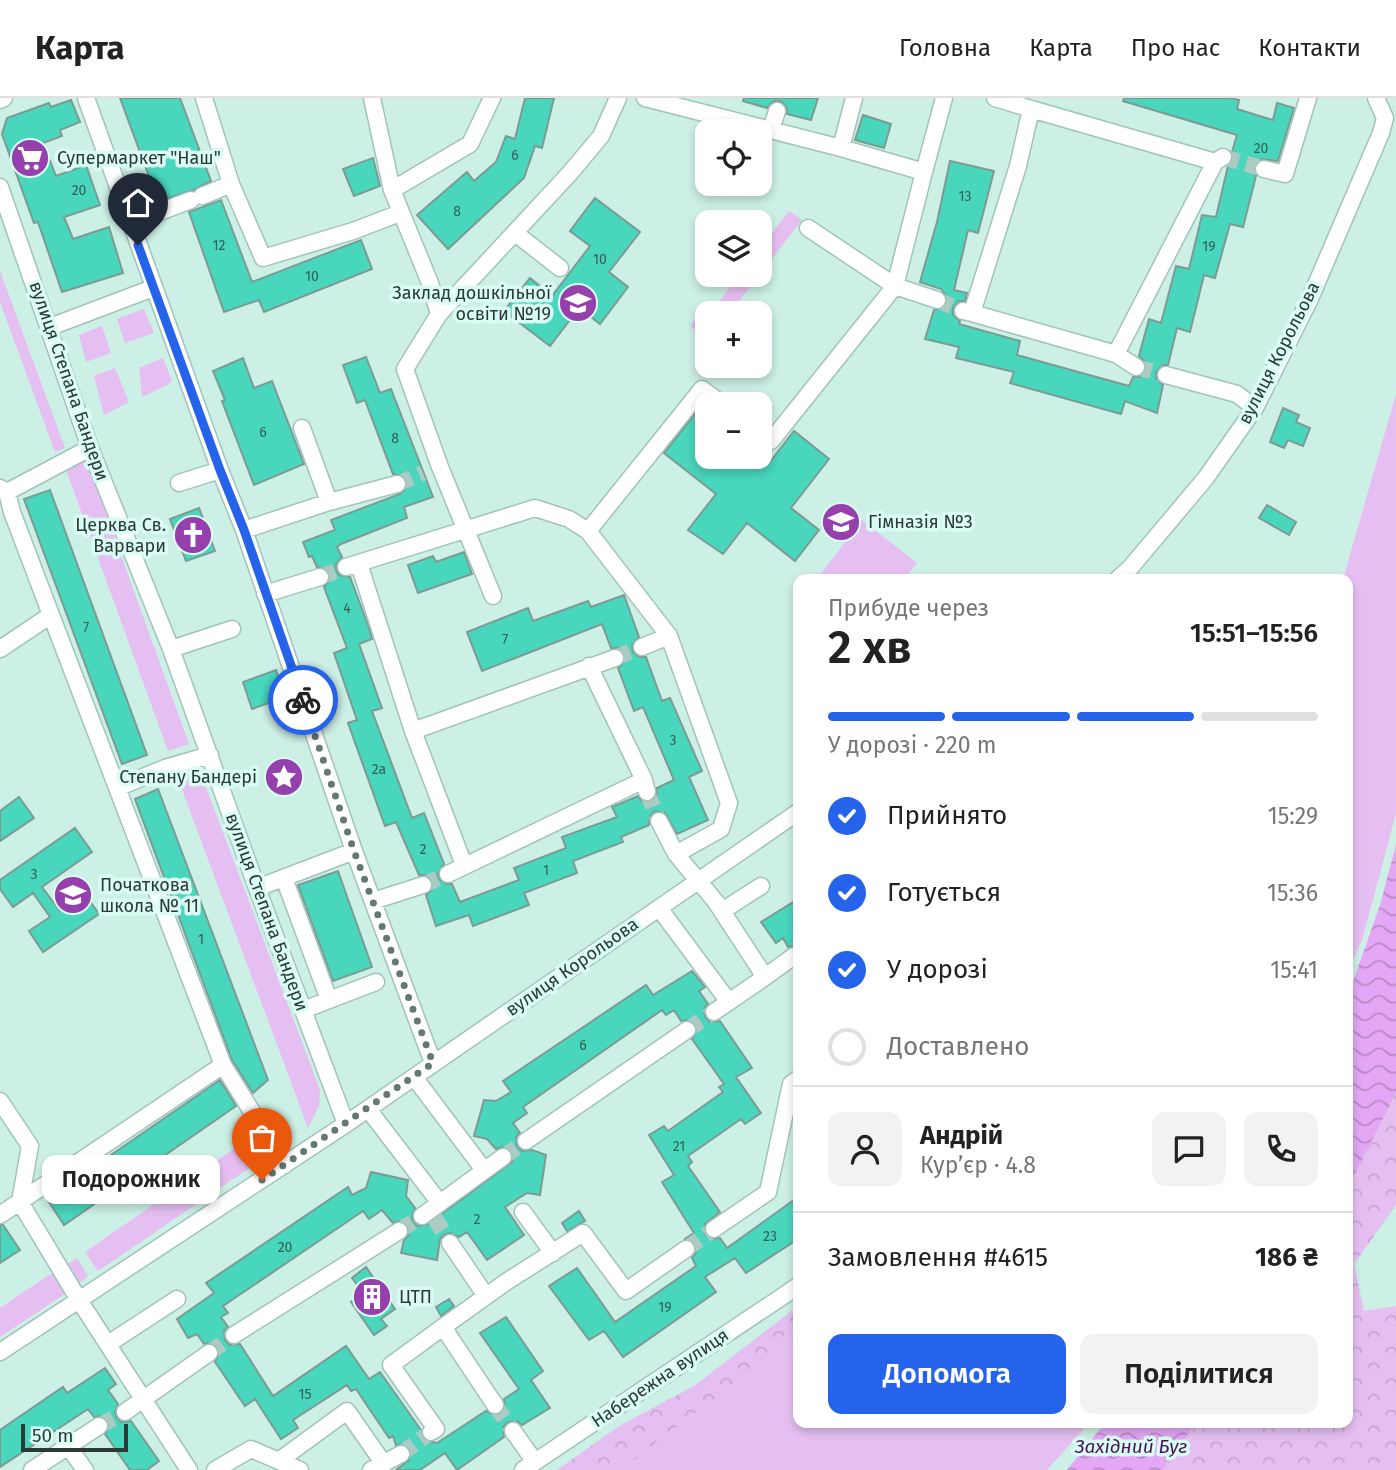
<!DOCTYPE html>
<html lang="uk">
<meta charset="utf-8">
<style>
body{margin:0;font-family:"Fira Sans",sans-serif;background:#f2f2f2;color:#222;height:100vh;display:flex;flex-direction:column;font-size:26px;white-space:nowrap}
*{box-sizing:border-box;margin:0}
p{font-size:23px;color:#767676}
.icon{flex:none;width:38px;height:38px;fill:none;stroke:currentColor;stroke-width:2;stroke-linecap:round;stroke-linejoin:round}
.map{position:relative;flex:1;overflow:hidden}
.panel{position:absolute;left:793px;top:476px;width:560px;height:854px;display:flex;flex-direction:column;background:#fff;border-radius:14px;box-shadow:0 4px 10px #0003}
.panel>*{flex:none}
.controls{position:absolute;left:695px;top:21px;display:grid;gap:14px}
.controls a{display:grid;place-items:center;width:77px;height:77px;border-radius:14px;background:#fff;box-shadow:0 4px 10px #0003;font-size:35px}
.scale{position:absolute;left:21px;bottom:18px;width:107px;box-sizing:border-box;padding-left:7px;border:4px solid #2c3a37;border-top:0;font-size:19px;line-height:24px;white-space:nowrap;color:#2c3a37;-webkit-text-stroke:5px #d9fcf4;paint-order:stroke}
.pin{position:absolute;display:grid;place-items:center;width:60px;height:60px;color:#fff;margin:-72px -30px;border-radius:50% 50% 50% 0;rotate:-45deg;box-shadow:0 0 7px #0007}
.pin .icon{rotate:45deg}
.courier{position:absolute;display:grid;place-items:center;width:70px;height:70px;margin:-35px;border:5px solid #2563eb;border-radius:50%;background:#fff;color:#222;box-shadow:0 2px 9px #0007}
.bubble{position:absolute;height:49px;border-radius:14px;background:#fff;box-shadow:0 4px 10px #0003;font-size:23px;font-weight:600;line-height:49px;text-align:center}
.summary em{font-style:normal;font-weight:600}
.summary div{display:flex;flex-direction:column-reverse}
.summary{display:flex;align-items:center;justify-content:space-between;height:119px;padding:0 35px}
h1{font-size:46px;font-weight:600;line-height:52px}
.bar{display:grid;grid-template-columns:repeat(4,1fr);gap:10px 7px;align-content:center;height:84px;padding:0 35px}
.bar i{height:9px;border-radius:5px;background:#e0e0e0}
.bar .current{background:#2563eb}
.bar p{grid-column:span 4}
.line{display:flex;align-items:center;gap:18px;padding:0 35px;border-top:2px solid #e0e0e0}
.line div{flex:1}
.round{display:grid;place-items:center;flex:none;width:74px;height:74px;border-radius:14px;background:#f2f2f2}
ol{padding:0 35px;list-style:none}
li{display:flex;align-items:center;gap:21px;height:77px}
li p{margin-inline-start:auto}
li .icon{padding:7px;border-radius:50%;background:#2563eb;color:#fff;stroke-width:4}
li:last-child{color:#767676}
li i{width:38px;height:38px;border:4px solid #e0e0e0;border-radius:50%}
.button{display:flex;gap:14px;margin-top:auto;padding:14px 35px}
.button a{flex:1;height:80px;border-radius:14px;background:#2563eb;color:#fff;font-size:28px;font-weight:600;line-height:80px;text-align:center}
.button a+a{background:#f2f2f2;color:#222}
header{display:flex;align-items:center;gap:42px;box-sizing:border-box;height:98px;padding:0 35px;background:#fff;border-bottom:2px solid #e0e0e0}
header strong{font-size:33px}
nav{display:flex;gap:38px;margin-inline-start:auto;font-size:24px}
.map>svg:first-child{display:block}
.green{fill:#e6bff2}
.forest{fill:url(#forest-crowns)}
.water{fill:url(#water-waves)}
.building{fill:#48d6bd;stroke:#7b9b93;stroke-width:2}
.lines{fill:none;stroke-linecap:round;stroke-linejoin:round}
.minor-tunnel{stroke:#accbc3;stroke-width:16;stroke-dasharray:16 8;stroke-linecap:butt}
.minor-casing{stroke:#a1c3ba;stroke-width:19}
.minor{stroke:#fff;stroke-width:16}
.done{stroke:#647974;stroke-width:7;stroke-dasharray:0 12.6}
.route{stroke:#2563eb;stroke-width:9}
.labels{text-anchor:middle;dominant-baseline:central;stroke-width:7;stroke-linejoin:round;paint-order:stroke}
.number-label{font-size:14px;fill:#336158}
.poi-label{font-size:18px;fill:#2c3a37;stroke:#d9fcf4;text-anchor:start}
.street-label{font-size:18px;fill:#2c3a37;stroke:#d9fcf4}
.water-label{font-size:19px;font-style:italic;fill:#491258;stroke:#d9fcf4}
</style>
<header>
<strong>Карта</strong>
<nav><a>Головна</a><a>Карта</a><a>Про нас</a><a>Контакти</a></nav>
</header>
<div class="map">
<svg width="1396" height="1372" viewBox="0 0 1396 1372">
<defs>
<pattern id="forest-crowns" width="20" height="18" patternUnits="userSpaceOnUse" patternTransform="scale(1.75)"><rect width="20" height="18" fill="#e6bff2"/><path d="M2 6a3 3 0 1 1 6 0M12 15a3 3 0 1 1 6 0" fill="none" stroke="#c5a5d0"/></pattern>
<pattern id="water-waves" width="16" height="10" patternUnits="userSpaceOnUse" patternTransform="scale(1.75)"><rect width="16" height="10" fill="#e4a7f6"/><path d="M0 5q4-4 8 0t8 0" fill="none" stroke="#b989c8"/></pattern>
</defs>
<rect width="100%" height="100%" fill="#ccefe6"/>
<path class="green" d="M789,113L802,122L730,215H710L740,177H760V151Z
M0,173L65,350L55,354L0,204Z
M144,211L154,235L125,245L117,221Z
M703,211L708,215L707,241L690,228Z
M102,228L111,255L86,264L79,237Z
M163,260L172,282L169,286L142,299L139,270Z
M115,270L129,304L104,317L94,278Z
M1396,296V715L1363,839L1348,874V481H1343Z
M86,360L189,646L168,653L65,369Z
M862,422L917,465L904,481H817Z
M198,668L320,992L319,1008L308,1030L177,678Z
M254,1037L267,1058L98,1173L85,1154Z
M77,1160L88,1178L78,1186L66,1167Z
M55,1173L68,1194L0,1239V1210Z
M798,1240V1325H1089L1047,1372H622L668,1335Z"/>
<path class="forest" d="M1396,995V1107L1354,1166L1364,1213L1396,1208V1372H1159L1192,1325H1348V1090Z
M798,1208V1240L668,1335L622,1372H557L619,1328L694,1288Z"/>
<path class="water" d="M1396,747V995L1348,1090V898L1380,807Z
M1105,1325H1196L1162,1372H1067Z"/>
<path class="building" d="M120,0H180L211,83L194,92L158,103Z
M525,0H554L542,50L535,48L524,80L448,151L417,117L467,74L474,83L496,64L506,38L515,41Z
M744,0H818L811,22L787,16V10L781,3H774L767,10L743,3Z
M1124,0H1230L1239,2L1237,11L1273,22L1277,5L1294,10L1278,63L1262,61L1254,68L1256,78L1243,129L1230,126L1215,180L1204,177L1190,234L1177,230L1168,267H1163L1156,274V280L1163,287L1157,315L1125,303L1121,316L1010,285L1014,274L956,260L959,249L925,241L934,212L943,210L947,205V199L941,191L920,184L937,124L950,63L994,73L978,135L968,132L954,192L967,195L965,203H959L953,210V217L960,223L959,226L1020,243L1017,257L1129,288L1133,279H1140L1144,275L1146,265L1139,258L1149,221L1161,225L1176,168L1189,171L1202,117L1216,119L1228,68L1233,63L1232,54L1237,37L1123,3Z
M71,2L80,24L60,32L62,38L43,45L56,78L86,67L100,107L64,119L73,141L109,129L123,175L62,194L38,124L34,125L2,36L7,20L49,5L51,9Z
M863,17L891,26L884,50L855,42Z
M373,60L380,88L354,98L343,71Z
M595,100L640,134L609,174L628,189L600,226L579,210L550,248L504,213L530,180L552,198L590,148L570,133Z
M221,102L252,184L361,142L372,171L264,214L259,202L224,214L189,114Z
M366,259L380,295L391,291L433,399L404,409L407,420L341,446L337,449L342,459L336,466V471L339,477L350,479L369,530L372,541L359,546L382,610L372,613L412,720L424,715L444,766L438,775L439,781L447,786H452L460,804L519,782L514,770L566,750L562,739L617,719L612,709L638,698L643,704H650L657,698V690L674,682L643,609L634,613L618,570L625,563V556L618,550H611L602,526L482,573L467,534L528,510L533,523L588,503L591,509L624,497L639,539L632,547L633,554L640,559H646L662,603L670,600L702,673L689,679L708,722L677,736L665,715L655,713L650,718L649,727L621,739L623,744L573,763L577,775L524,795L529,807L473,828L469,817L436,828L426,797L433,790V783L426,777H419L396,724L385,728L348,625L357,622L334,555L347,550L324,489L330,482V477L327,471L317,469L312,458L309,459L303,444L335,432L331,422L400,396L407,389L404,378L393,376L365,302L357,305L343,267Z
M243,260L254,290L272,283L304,366L254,387L222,303L225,302L213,273Z
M1283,310L1299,317L1296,324L1310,330L1303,348L1288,342L1284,350L1270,344Z
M699,311L707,317V359H760L769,365L794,333L829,361L791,410L819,432L795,463L747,425L723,456L688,432L716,396L664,355Z
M50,392L147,657L122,666L24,401Z
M1267,407L1296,424L1289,437L1259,420Z
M199,410L215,453L186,463L170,421Z
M464,454L472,476L418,495L408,467L433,458L436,464Z
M276,572L286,599L252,611L243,584Z
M158,691L268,982L253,995L232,962L135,701Z
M19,699L34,720L0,743V713Z
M75,730L92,754L42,789L59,812L84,795L99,816L43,854L29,833L50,819L33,795L13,809L0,791V782Z
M338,773L372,869L333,883L298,787Z
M798,801V848L788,849L783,840L776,845L761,824Z
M692,873L705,889L699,893L708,906L704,910L705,919L710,924L720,923L752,970L736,979L761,1015L745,1026L741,1021L688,1058L692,1064L688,1068L720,1114L705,1126V1136L710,1141L720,1140L727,1150L798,1099V1141L746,1175L735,1160L705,1179L716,1194L623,1259L604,1233L589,1242L549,1188L577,1170L615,1224L696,1168L692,1160L696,1155L695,1146L685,1141L694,1135L662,1084L674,1077L649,1037L664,1028L668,1033L723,994L719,989L724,986L692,941L697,932L695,926L687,922L681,923L674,912L666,917L662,912L523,1009L527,1015L513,1025L520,1035L516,1039L517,1048L522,1053L532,1052L546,1057L540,1097L527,1095L505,1109L524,1137L487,1162L467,1134L459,1139L450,1135L444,1137L440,1141L437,1162L401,1155L404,1142L409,1137L407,1127L399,1123L393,1125L382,1112L369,1121L363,1113L223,1208L228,1215L221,1219L228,1229L224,1233L225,1242L230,1247L240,1246L273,1298L346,1248L369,1281L380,1274L421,1332L422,1340L427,1343L437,1345L486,1313L495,1317L501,1315L505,1307L504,1301L519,1291L480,1235L506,1219L543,1273L531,1282L550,1310L522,1327L517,1323L508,1324L503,1329L504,1339L457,1372L445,1355L420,1372H396L409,1362L410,1351L402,1346L396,1347L393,1338L389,1340L356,1291L351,1293L347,1287L293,1322L298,1330L281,1341L255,1301L245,1308L215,1264L219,1255L217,1248L209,1245L204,1246L197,1236L188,1240L177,1221L214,1195L206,1185L348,1089L352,1097L366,1090L371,1074L408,1082L406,1098L415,1110L412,1118L413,1124L418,1128L428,1126L512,1064L513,1057L508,1050L501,1049L496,1051L487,1041L474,1038L484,1002L496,1003L511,994L503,983L646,887L653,897Z
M220,982L236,1008L64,1127L47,1101Z
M579,1113L585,1123L567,1133L562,1125Z
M0,1127H3L20,1152L0,1165Z
M366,1169L395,1211L381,1221L387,1228L374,1237L351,1204L363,1195L352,1180Z
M449,1201L454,1208L441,1218L436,1209Z
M105,1270L116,1286L108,1292L118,1306L115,1314L116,1319L121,1324L131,1323L159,1363L147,1372H130L105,1336L109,1328L107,1322L99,1318L94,1319L88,1311L0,1369V1332L63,1289L67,1295Z"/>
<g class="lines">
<path class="minor-tunnel" d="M1223,59L1264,71
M937,202L963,213
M1136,269L1166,277
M397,386L423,375
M320,479L346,469
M615,560L642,549
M647,694L659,723
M423,787L448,776
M687,932L714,914
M503,1059L526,1043
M434,1119L450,1145
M399,1133L422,1118
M686,1151L714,1131
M209,1255L234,1237
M495,1307L513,1333
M99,1328L125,1314
M401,1356L431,1334"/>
<g class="minor-casing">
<path id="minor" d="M86,0L220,372L244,432L354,753L433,965
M204,0L231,86L263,160L353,133L400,115
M372,0L392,92
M492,0L470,46L392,92L430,185L439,216L405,271L440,369L493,498
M645,0L841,50L924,74L944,0
M0,2L4,0
M1031,11L1215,64L1223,59
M771,32L777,13
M841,50L854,0
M1264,71L1285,76L1308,0
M924,74L895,188L937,202
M0,89L90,350L171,551L257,790L346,1026
M202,98L231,86
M131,125L191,102
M515,135L560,170
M963,213L972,215L1018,68L1031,11L995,0
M972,215L1116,256L1136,269
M439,216L570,75L601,38L618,0
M50,229L153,190
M1116,256L1215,64
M1166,277L1237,296L1255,310
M302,330L329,404
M760,335L771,343L895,188L808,130
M179,385L220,372
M0,390L7,394L12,414L51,517L223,967L285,1067
M7,394L90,350
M244,432L329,404L397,386
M588,433L702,291L722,306
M359,466L413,633L464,767
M346,469L535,410L569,421L588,433L669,538L729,705L721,731L676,756L716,804L765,879L794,858
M1118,481L1130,470L1205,381L1255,310L1309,203L1381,35L1385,20L1376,0
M265,496L320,479
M642,549L669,538
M0,551L51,517
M171,551L232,531
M589,568L644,682L647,694
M413,633L615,560
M119,689L165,670L210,657
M659,723L676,756
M448,776L644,682
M284,780L329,902
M257,790L354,753
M373,803L423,787
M659,810L729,904
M722,813L761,788
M303,912L376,884
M714,914L765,879
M414,979L484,1072
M0,1003L30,1048L20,1104L79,1202L189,1372
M368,1011L439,1104
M526,1043L687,932
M523,1114L553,1155
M0,1117L223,967
M422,1118L503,1059
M714,1131L768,1094L791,986L798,981
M450,1145L486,1198
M234,1237L399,1133
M108,1246L177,1201
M0,1254L346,1026L798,714
M495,1307L443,1229L506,1184L583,1135L626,1193L686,1151
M125,1314L209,1255
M513,1333L535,1364
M431,1334L436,1331L391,1267L443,1229
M68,1348L85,1372
M280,1362L347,1313L384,1366
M32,1372L99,1328
M215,1372L251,1351L300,1372
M371,1372L401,1356
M523,1372L798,1188"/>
</g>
<use href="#minor" class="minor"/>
</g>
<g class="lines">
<path class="done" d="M262,1082L433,965L354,753L303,602"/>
<path class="route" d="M138,147L220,372L244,432L303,602"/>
</g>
<defs>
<g id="supermarket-disc" transform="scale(2.0125)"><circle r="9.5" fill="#9640ae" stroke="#d9fcf4"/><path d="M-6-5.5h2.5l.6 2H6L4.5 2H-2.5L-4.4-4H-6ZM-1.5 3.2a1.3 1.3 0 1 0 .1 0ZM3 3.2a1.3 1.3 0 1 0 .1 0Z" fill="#fff"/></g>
<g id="school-disc" transform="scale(2.0125)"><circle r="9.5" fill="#9640ae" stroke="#d9fcf4"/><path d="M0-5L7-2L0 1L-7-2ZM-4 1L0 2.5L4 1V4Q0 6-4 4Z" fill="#fff"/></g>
<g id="church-disc" transform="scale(2.0125)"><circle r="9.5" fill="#9640ae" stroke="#d9fcf4"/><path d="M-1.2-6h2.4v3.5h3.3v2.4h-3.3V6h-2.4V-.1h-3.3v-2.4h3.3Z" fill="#fff"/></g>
<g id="sight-disc" transform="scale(2.0125)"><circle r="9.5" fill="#9640ae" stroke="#d9fcf4"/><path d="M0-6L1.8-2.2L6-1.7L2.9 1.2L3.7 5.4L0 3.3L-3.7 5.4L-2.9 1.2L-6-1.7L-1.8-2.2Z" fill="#fff"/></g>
<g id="building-disc" transform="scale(2.0125)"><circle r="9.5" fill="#9640ae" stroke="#d9fcf4"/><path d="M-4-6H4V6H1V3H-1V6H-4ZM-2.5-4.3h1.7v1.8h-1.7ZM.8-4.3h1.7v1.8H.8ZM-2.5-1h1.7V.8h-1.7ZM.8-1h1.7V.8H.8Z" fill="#fff"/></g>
</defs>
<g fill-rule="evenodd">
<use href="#supermarket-disc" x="30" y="60"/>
<use href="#school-disc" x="578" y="205"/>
<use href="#school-disc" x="841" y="424"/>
<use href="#church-disc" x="193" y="437"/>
<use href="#sight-disc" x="284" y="679"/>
<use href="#school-disc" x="73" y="797"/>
<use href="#building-disc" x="372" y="1199"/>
</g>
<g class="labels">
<g class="number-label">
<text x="1261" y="50">20</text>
<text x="515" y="57">6</text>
<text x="79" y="92">20</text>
<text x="965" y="98">13</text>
<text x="457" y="113">8</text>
<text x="219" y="147">12</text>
<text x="1209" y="148">19</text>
<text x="600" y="161">10</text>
<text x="312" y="178">10</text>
<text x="263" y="334">6</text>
<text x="395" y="340">8</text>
<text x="347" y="510">4</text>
<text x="86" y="529">7</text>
<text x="505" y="541">7</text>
<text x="673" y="642">3</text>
<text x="379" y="671">2а</text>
<text x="423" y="751">2</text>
<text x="546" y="772">1</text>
<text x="34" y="776">3</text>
<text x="201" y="841">1</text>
<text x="583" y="947">6</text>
<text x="679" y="1048">21</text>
<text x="477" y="1121">2</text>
<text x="770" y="1138">23</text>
<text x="285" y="1149">20</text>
<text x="665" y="1209">19</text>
<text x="305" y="1296">15</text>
</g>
<g class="poi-label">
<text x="57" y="60">Супермаркет "Наш"</text>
<text x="551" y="195" text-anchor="end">Заклад дошкільної<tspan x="551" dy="21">освіти №19</tspan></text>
<text x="868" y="424">Гімназія №3</text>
<text x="166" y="427" text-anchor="end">Церква Св.<tspan x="166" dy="21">Варвари</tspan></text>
<text x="257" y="679" text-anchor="end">Степану Бандері</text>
<text x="100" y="787">Початкова<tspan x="100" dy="21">школа № 11</tspan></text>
<text x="399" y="1199">ЦТП</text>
</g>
<g class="street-label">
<text transform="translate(1279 255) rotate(-63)">вулиця Корольова</text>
<text transform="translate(69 283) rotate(71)">вулиця Степана Бандери</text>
<text transform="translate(267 814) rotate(70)">вулиця Степана Бандери</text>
<text transform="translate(572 869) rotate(-35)">вулиця Корольова</text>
<text transform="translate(660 1280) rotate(-34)">Набережна вулиця</text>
</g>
<g class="water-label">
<text x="1131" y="1348">Західний Буг</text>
</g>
</g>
</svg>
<div class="controls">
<a><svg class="icon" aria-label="locate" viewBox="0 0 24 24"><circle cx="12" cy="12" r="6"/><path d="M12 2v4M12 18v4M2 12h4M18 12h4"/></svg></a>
<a><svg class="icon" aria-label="layers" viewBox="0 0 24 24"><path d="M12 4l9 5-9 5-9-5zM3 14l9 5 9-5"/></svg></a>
<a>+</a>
<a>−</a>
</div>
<div class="scale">50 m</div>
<div class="pin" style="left:262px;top:1082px;background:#ea580c"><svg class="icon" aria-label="bag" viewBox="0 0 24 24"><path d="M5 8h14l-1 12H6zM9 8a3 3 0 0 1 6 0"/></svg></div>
<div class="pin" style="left:138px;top:147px;background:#1f2937"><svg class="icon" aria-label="home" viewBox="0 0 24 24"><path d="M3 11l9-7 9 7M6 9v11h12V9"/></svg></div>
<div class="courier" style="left:303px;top:602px"><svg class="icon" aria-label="bike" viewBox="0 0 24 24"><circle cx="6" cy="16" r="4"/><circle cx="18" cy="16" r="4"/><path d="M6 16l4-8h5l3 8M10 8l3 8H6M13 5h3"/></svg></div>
<div class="bubble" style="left:42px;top:1057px;width:178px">Подорожник</div>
<section class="panel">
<div class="summary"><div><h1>2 хв</h1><p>Прибуде через</p></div><em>15:51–15:56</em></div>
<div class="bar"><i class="current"></i><i class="current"></i><i class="current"></i><i></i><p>У дорозі · 220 m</p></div>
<ol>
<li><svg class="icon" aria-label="check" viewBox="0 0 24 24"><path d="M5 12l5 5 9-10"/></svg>Прийнято<p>15:29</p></li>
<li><svg class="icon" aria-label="check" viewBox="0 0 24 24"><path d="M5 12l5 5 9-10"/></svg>Готується<p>15:36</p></li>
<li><svg class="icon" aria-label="check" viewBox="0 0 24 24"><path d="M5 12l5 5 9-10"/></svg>У дорозі<p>15:41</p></li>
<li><i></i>Доставлено</li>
</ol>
<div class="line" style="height:126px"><a class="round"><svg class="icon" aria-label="person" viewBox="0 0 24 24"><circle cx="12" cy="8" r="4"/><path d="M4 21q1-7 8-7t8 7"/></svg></a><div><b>Андрій</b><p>Кур’єр · 4.8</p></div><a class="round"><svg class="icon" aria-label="chat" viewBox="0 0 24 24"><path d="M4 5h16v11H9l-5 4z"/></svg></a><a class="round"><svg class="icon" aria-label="phone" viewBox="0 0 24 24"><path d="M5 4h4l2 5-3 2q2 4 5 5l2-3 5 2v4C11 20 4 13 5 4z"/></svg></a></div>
<div class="line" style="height:91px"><div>Замовлення #4615</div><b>186 ₴</b></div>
<div class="button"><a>Допомога</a><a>Поділитися</a></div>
</section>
</div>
